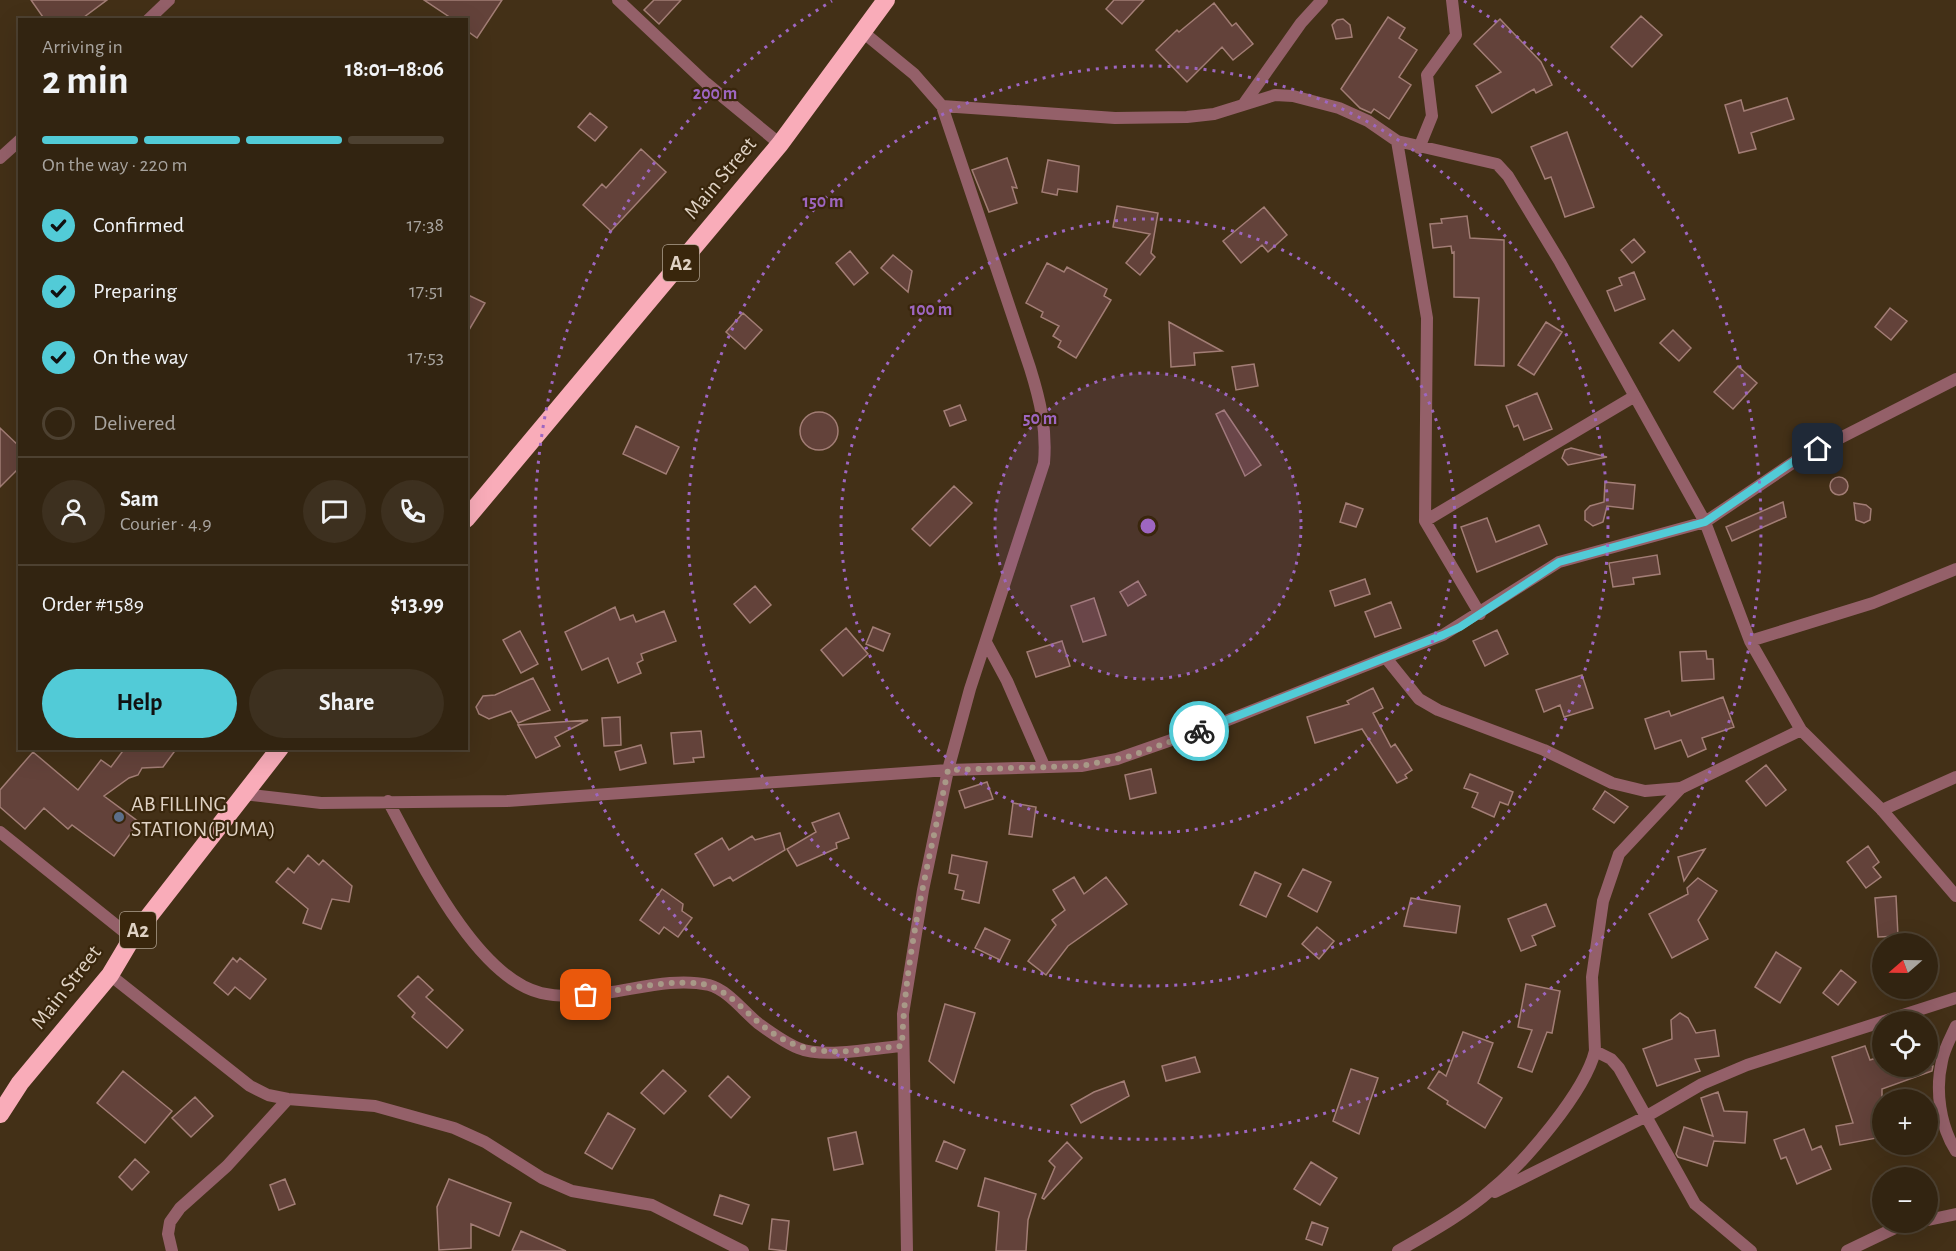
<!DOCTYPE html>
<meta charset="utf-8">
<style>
body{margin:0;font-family:"Alegreya Sans",sans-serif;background:#3d301f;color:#f1f3f6;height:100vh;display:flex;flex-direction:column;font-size:22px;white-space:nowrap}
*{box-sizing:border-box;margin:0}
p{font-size:20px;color:#a8a49f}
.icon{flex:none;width:33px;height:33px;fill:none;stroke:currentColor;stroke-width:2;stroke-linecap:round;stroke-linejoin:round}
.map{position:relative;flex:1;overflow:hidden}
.sheet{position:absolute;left:18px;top:18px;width:450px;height:732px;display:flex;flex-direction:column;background:#322411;border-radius:0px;box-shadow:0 6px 24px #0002,0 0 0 2px #4d4131}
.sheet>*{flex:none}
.needle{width:39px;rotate:250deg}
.fabs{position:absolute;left:1872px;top:933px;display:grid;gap:12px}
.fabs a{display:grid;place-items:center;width:66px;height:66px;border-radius:50%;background:#322411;box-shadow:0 6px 24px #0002,0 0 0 2px #4d4131;font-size:30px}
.pin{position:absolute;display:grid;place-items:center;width:51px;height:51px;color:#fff;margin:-26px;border-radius:12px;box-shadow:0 3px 9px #0006}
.courier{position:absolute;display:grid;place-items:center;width:60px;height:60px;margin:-30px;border:4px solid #52cbd7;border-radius:50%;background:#fff;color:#222;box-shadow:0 2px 8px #0007}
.summary em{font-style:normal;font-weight:700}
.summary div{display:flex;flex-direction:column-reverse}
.summary{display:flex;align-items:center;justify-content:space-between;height:102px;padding:0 24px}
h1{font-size:39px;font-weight:700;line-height:45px}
.bar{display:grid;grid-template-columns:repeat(4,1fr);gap:9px 6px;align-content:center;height:72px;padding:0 24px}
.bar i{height:8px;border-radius:4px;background:#4d4131}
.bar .on{background:#52cbd7}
.bar p{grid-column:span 4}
.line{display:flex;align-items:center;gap:15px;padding:0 24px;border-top:2px solid #4d4131}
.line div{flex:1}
.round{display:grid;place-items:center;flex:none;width:63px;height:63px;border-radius:32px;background:#3d301f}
ol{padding:0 24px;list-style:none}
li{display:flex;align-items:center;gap:18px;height:66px}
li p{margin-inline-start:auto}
li .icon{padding:6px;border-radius:50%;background:#52cbd7;color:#111;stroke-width:4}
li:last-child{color:#a8a49f}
li i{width:33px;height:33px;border:3px solid #4d4131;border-radius:50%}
.action{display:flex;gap:12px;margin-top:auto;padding:12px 24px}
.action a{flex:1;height:69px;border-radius:36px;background:#52cbd7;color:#111;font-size:24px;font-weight:700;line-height:69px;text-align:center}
.action a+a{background:#3d301f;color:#f1f3f6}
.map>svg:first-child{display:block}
.building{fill:#63423a;stroke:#a27d75;stroke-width:1.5}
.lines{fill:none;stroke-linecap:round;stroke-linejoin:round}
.lane{stroke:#946069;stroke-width:12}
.street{stroke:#946069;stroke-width:12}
.highway{stroke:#f9acb9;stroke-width:18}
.done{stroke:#a89987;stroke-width:6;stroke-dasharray:0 10.8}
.route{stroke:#52cbd7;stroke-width:8}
.ring{fill:none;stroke:#9e66c1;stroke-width:3;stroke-dasharray:3 6}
.service-dot{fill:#5c6f8a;stroke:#39260c;stroke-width:2}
.labels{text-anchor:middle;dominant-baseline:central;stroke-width:4.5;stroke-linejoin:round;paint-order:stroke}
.shield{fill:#39260c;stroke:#ad9e8d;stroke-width:1.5}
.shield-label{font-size:21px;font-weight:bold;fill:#dfd2c4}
.street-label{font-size:22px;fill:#dfd2c4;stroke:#39260c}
.poi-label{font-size:22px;fill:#dfd2c4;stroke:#39260c;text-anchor:start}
.centre{fill:#9e66c1;stroke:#39260c;stroke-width:3}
.ring-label{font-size:18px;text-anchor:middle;font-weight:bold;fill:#9e66c1;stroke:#39260c;stroke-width:4.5;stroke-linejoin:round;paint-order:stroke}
</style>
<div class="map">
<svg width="1956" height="1251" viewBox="0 0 1956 1251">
<rect width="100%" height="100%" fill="#433017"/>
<path class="building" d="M31,0H107L80,20H45Z
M424,0H502L477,38L466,30V20H454Z
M654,0H681L659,24L644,10Z
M1114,0H1144L1122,24L1106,9Z
M1214,3L1232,26L1236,23L1253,44L1233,60L1222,47L1187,82L1156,50L1177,30L1179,32Z
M1641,16L1662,35L1632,67L1611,47Z
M1388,17L1405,28L1399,38L1417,50L1399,77L1411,85L1389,119L1374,109L1371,113L1360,108L1341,89Z
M1343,19L1350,25L1352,37L1336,39L1332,25L1337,20Z
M1500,19L1541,62L1552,85L1536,93L1534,89L1492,113L1476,86L1501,72L1474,44Z
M1787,98L1794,119L1751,133L1756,149L1739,153L1725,105L1741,100L1744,111Z
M590,113L607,127L595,141L578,127Z
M1567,132L1594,207L1565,217L1551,177L1545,179L1531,147Z
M641,149L666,172L611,231L583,205L602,184L606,188Z
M1007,158L1017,188L1012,187L1017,203L989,212L972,170Z
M1048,160L1079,166L1077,192L1058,189L1057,195L1042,192Z
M1117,206L1158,213L1151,253L1155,257L1140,275L1126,263L1150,234L1113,227Z
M1264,207L1287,235L1268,252L1262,245L1241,263L1223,241Z
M1467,216L1470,238L1504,240V366L1475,365L1479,298L1454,297V252L1452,253L1451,246L1433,248L1430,224L1442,223L1441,219Z
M1634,239L1645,252L1632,263L1621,250Z
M850,251L868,273L854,285L836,263Z
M893,255L912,271L908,292L881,268Z
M1047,263L1064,272L1067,267L1107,289L1104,296L1111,300L1076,358L1058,347L1061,341L1053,336L1059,326L1041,317L1043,312L1026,303Z
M1634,272L1645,299L1615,311L1607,291L1622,285L1619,278Z
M466,294L485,303L466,335Z
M1890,308L1907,321L1891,340L1875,327Z
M743,313L762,330L745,349L726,332Z
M1169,322L1222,351L1194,353L1195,365L1171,367Z
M1546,322L1562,332L1534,375L1518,365Z
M1673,330L1691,348L1679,361L1660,343Z
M1254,364L1258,386L1236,390L1232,367Z
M1738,366L1757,383L1733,409L1714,392Z
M1537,393L1552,429L1524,440L1518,425L1514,427L1506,406Z
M960,405L966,420L950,426L944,411Z
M1224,410L1261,465L1245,476L1216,414Z
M800 431a19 19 0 1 1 38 0a19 19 0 1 1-38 0Z
M636,426L679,447L666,474L623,454Z
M0,428L20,447V467L0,487Z
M1571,448L1607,457L1568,465L1562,458L1565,450Z
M1830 486a9 9 0 1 1 18 0a9 9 0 1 1-18 0Z
M1605,482L1635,485L1633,509L1607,506L1603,522L1593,526L1585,520V511L1590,506L1604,502Z
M954,486L972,503L930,546L912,529Z
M1783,502L1786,517L1732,541L1726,527Z
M1346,503L1363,509L1356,527L1340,522Z
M1854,503L1866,505L1871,509L1870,520L1864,523L1856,520Z
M1487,518L1496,542L1539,525L1547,544L1477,572L1461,527Z
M1657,555L1660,574L1633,578L1634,584L1613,587L1609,563Z
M1365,579L1370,594L1335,606L1330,591Z
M1138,581L1146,595L1128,606L1120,592Z
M755,586L771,605L750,623L734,604Z
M1094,598L1106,635L1083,642L1071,606Z
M1391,602L1401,628L1375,637L1365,612Z
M615,607L620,620L633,615L636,622L664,611L676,641L641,654L643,660L637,663L641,673L618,683L608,658L582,670L565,632Z
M873,627L890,634L883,651L866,644Z
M846,628L868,654L843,676L821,650Z
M1497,630L1508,654L1485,666L1473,641Z
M520,631L538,664L521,673L503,640Z
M1062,641L1070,666L1036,677L1027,652Z
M1706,651L1707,659H1713L1714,679L1682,681L1680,652Z
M1582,675L1593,708L1564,717L1560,705L1544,712L1536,690Z
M533,678L550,710L518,723L511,711L489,719L479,714L476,707L483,696L495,695Z
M1373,688L1383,708L1373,713L1391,747L1395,744L1412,770L1405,775L1407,778L1397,783L1362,729L1315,743L1307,717L1349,704L1347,701Z
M1723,697L1734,727L1702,738L1706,749L1688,757L1681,740L1655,749L1645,719L1669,711L1671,716Z
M620,717L621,745L604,746L602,718Z
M588,720L555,737L560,746L536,758L518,725Z
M701,731L704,757L693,758L694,762L674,764L671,733Z
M641,745L646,763L620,770L615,752Z
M125,748H177L163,767L142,768L138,775L129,778L104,796L139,822L114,856L72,825L68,829L44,808L25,829L0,807V790L33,752L78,790L101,760L111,767Z
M1766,765L1786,790L1766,806L1746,781Z
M1151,769L1156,793L1130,799L1125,775Z
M1470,774L1513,792L1508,805L1500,802L1494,817L1472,807L1478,793L1464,788Z
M987,782L993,799L965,808L959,791Z
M1605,791L1628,807L1614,823L1593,809Z
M1013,803L1036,807L1032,837L1009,834Z
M839,813L849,838L836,843L837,848L797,866L787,849L816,832L812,823Z
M780,833L785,850L733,881L730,877L714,886L695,854L722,838L729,850L752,836L755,840Z
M1868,846L1879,862L1873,867L1881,877L1866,888L1847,862Z
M1705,849L1684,881L1678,857Z
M308,855L319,865L323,860L352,886L349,902L332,899L321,929L303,923L308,909L276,882L288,868L294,873Z
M952,855L987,862L979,903L962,899L964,891L955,889L958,875L949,873Z
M1303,869L1331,882L1317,912L1288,896Z
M1255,872L1281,884L1266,917L1240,905Z
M1074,877L1084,894L1106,877L1127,904L1068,946L1046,975L1028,961L1056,925L1052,920L1065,910L1053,890Z
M1698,878L1717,891L1698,920L1708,939L1672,958L1649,914L1688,894L1687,888Z
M662,889L683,904L682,911L692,918L678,937L664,927L659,934L640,920Z
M1896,896L1898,936L1878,937L1875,898Z
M1411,898L1460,906L1456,933L1404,926Z
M1546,904L1555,926L1532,936L1536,945L1521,951L1508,919Z
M1317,927L1334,941L1319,959L1302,944Z
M985,928L1010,940L1000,960L975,948Z
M1776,952L1801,968L1780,1003L1755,987Z
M233,958L237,962L240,958L266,979L250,999L235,987L228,995L214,983Z
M1841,970L1856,982L1838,1005L1823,993Z
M418,976L433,990L426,997L463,1030L447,1048L412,1017L415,1013L398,996Z
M1526,984L1560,991L1552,1033L1547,1032L1532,1072L1518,1067L1532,1030L1518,1027Z
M945,1004L975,1013L954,1083L929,1061Z
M1680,1013L1688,1018L1696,1033L1715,1030L1719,1056L1695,1059L1700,1071L1657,1086L1643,1049L1672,1039L1671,1020Z
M1463,1032L1493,1043L1478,1083L1502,1098L1485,1128L1447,1104L1448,1101L1428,1088L1439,1071L1446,1076Z
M1865,1046L1870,1060L1882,1056V1066H1933L1932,1071L1882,1089V1137L1840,1145L1836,1126L1853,1123L1832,1057Z
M1195,1057L1200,1072L1166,1081L1162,1066Z
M1351,1069L1378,1078L1359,1134L1333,1121Z
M663,1070L686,1091L664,1114L641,1093Z
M123,1071L172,1111L145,1143L97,1103Z
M728,1076L750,1097L731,1118L709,1096Z
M1124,1081L1129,1096L1081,1123L1071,1105L1094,1092Z
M1718,1092L1724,1111L1747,1112L1745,1143L1714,1141L1707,1166L1678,1157L1676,1154L1684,1127L1713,1136L1701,1098Z
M195,1097L213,1116L191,1137L172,1118Z
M608,1113L635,1129L612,1169L585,1153Z
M1804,1129L1812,1150L1821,1146L1831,1169L1797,1184L1786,1157L1781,1159L1774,1140Z
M856,1132L863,1164L834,1170L828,1138Z
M944,1141L965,1150L957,1169L936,1161Z
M1067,1142L1082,1158L1044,1199L1042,1198L1055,1167L1049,1161Z
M135,1159L149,1172L132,1190L119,1177Z
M1311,1162L1337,1178L1320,1205L1294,1189Z
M985,1178L1036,1194L1028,1220L1026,1251H996L999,1212L978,1206Z
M285,1179L295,1204L279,1210L270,1185Z
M449,1179L511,1203L499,1236L471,1224V1248L439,1250L437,1207Z
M720,1195L749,1205L742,1224L714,1215Z
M772,1219L789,1221L786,1251L769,1249Z
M1312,1222L1328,1228L1322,1245L1306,1239Z
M521,1231L566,1251H512Z"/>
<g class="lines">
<path class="lane" d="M1386,658L1419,699L1438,710L1544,750L1612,783L1645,791L1681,788
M1882,810L1956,777"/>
<path class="street" d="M618,0L706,83L780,144
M148,20L169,0
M864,33L914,74L942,106L1030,368C1040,400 1047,429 1044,463L970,689L948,770L923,890L903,1014L907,1251
M1243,105L1301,23L1322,0
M942,106L1115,118L1187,117L1214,114L1275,95L1293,96L1339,108L1368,121L1397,141L1497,164L1508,176L1560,262L1705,522L1750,641L1801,730L1882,810L1956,896
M1397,141L1427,318L1425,521L1480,614
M1419,148L1432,116L1427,75L1456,35L1452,0
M0,158L20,140
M1425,521L1635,396
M1750,641L1873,603L1956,569
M987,644L1007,681L1044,766
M244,794L321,803L507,801L948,770L1081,766L1117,759L1223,722L1443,635L1559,562L1705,522L1797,460L1956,379
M388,801C418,856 475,977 541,993C554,996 573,996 586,995C626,993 669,976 709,985C728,990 744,1012 759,1024C770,1032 785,1043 798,1048C824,1059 873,1048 902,1046
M0,832L132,938
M110,975L250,1086L268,1095L288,1099L375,1106L454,1128L485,1142L542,1178L572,1191L652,1205L743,1251
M1956,1026C1951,1037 1944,1049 1942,1061C1935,1090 1940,1126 1956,1151
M1595,1051L1611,1059L1619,1068L1695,1204L1751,1251
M1495,1192L1647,1116L1702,1084L1747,1065L1956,998
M1928,1220L1956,1214
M172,1251L168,1234L170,1222L180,1208L227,1166L288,1099
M1398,1251C1429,1233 1464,1214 1491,1190C1524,1163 1585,1092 1595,1051L1592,977L1603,901L1619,854L1681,788L1801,730
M1847,1251L1895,1228L1918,1222"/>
<path class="highway" d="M466,519L780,144L886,0
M0,1114L20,1083L110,975L132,938L280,748"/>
</g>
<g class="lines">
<path class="done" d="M586,995C616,991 684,976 710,986C728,992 744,1010 758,1022C806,1063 844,1051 902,1046C905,953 929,861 948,770L1081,766L1131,756L1199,731"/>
<path class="route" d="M1199,731L1443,635L1460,627L1559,562L1705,522L1797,459L1818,449"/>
</g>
<circle cx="1148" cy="526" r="153" fill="#9e66c1" fill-opacity=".12"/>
<g class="ring">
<circle cx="1148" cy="526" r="153"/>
<circle cx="1148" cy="526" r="307"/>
<circle cx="1148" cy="526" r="460"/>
<path d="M1464 1A613 613 0 1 1 832 1"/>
</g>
<circle class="service-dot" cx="119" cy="817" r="6"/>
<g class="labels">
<g class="shield">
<rect x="663" y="245" width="36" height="36" rx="4.5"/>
<rect x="120" y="912" width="36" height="36" rx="4.5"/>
</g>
<g class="shield-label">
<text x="681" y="263">A2</text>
<text x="138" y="930">A2</text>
</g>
<g class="street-label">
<text transform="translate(720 178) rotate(-50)">Main Street</text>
<text transform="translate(66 987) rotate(-52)">Main Street</text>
</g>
<g class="poi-label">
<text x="131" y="804">AB FILLING<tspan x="131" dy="25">STATION(PUMA)</tspan></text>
</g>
</g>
<circle cx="1148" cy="526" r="9" class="centre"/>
<g class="ring-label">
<text x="715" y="99">200 m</text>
<text x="823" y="207">150 m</text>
<text x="931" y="315">100 m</text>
<text x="1040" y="424">50 m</text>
</g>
</svg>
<div class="fabs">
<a><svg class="needle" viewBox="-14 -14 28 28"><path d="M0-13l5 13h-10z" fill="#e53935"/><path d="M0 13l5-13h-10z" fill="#a8a49f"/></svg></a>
<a><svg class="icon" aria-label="locate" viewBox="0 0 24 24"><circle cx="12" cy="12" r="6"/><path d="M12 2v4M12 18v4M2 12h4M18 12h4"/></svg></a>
<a>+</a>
<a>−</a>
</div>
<div class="pin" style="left:586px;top:995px;background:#ea580c"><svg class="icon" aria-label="bag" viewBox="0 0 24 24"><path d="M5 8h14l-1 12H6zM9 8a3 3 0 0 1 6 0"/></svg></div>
<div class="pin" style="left:1818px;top:449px;background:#1f2937"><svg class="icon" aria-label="home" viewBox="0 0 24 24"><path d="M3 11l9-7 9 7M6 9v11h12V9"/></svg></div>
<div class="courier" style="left:1199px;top:731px"><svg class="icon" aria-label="bike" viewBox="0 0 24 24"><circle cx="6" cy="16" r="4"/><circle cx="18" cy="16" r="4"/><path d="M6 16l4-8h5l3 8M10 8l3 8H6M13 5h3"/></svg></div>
<section class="sheet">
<div class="summary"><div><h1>2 min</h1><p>Arriving in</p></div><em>18:01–18:06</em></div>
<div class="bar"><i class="on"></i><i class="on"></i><i class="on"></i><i></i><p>On the way · 220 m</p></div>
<ol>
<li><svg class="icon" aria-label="check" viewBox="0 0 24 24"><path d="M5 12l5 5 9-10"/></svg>Confirmed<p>17:38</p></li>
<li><svg class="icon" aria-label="check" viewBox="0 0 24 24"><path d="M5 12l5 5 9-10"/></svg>Preparing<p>17:51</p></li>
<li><svg class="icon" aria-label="check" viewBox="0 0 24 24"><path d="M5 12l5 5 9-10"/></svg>On the way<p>17:53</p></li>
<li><i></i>Delivered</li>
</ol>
<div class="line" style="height:108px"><a class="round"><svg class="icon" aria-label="person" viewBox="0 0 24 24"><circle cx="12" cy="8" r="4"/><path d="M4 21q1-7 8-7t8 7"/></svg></a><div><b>Sam</b><p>Courier · 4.9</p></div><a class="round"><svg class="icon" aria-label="chat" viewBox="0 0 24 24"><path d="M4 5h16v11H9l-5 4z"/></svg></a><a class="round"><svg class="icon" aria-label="phone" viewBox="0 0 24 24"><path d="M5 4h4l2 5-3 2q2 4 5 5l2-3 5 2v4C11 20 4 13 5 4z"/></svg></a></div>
<div class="line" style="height:78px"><div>Order #1589</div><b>$13.99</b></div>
<div class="action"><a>Help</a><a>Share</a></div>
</section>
</div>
